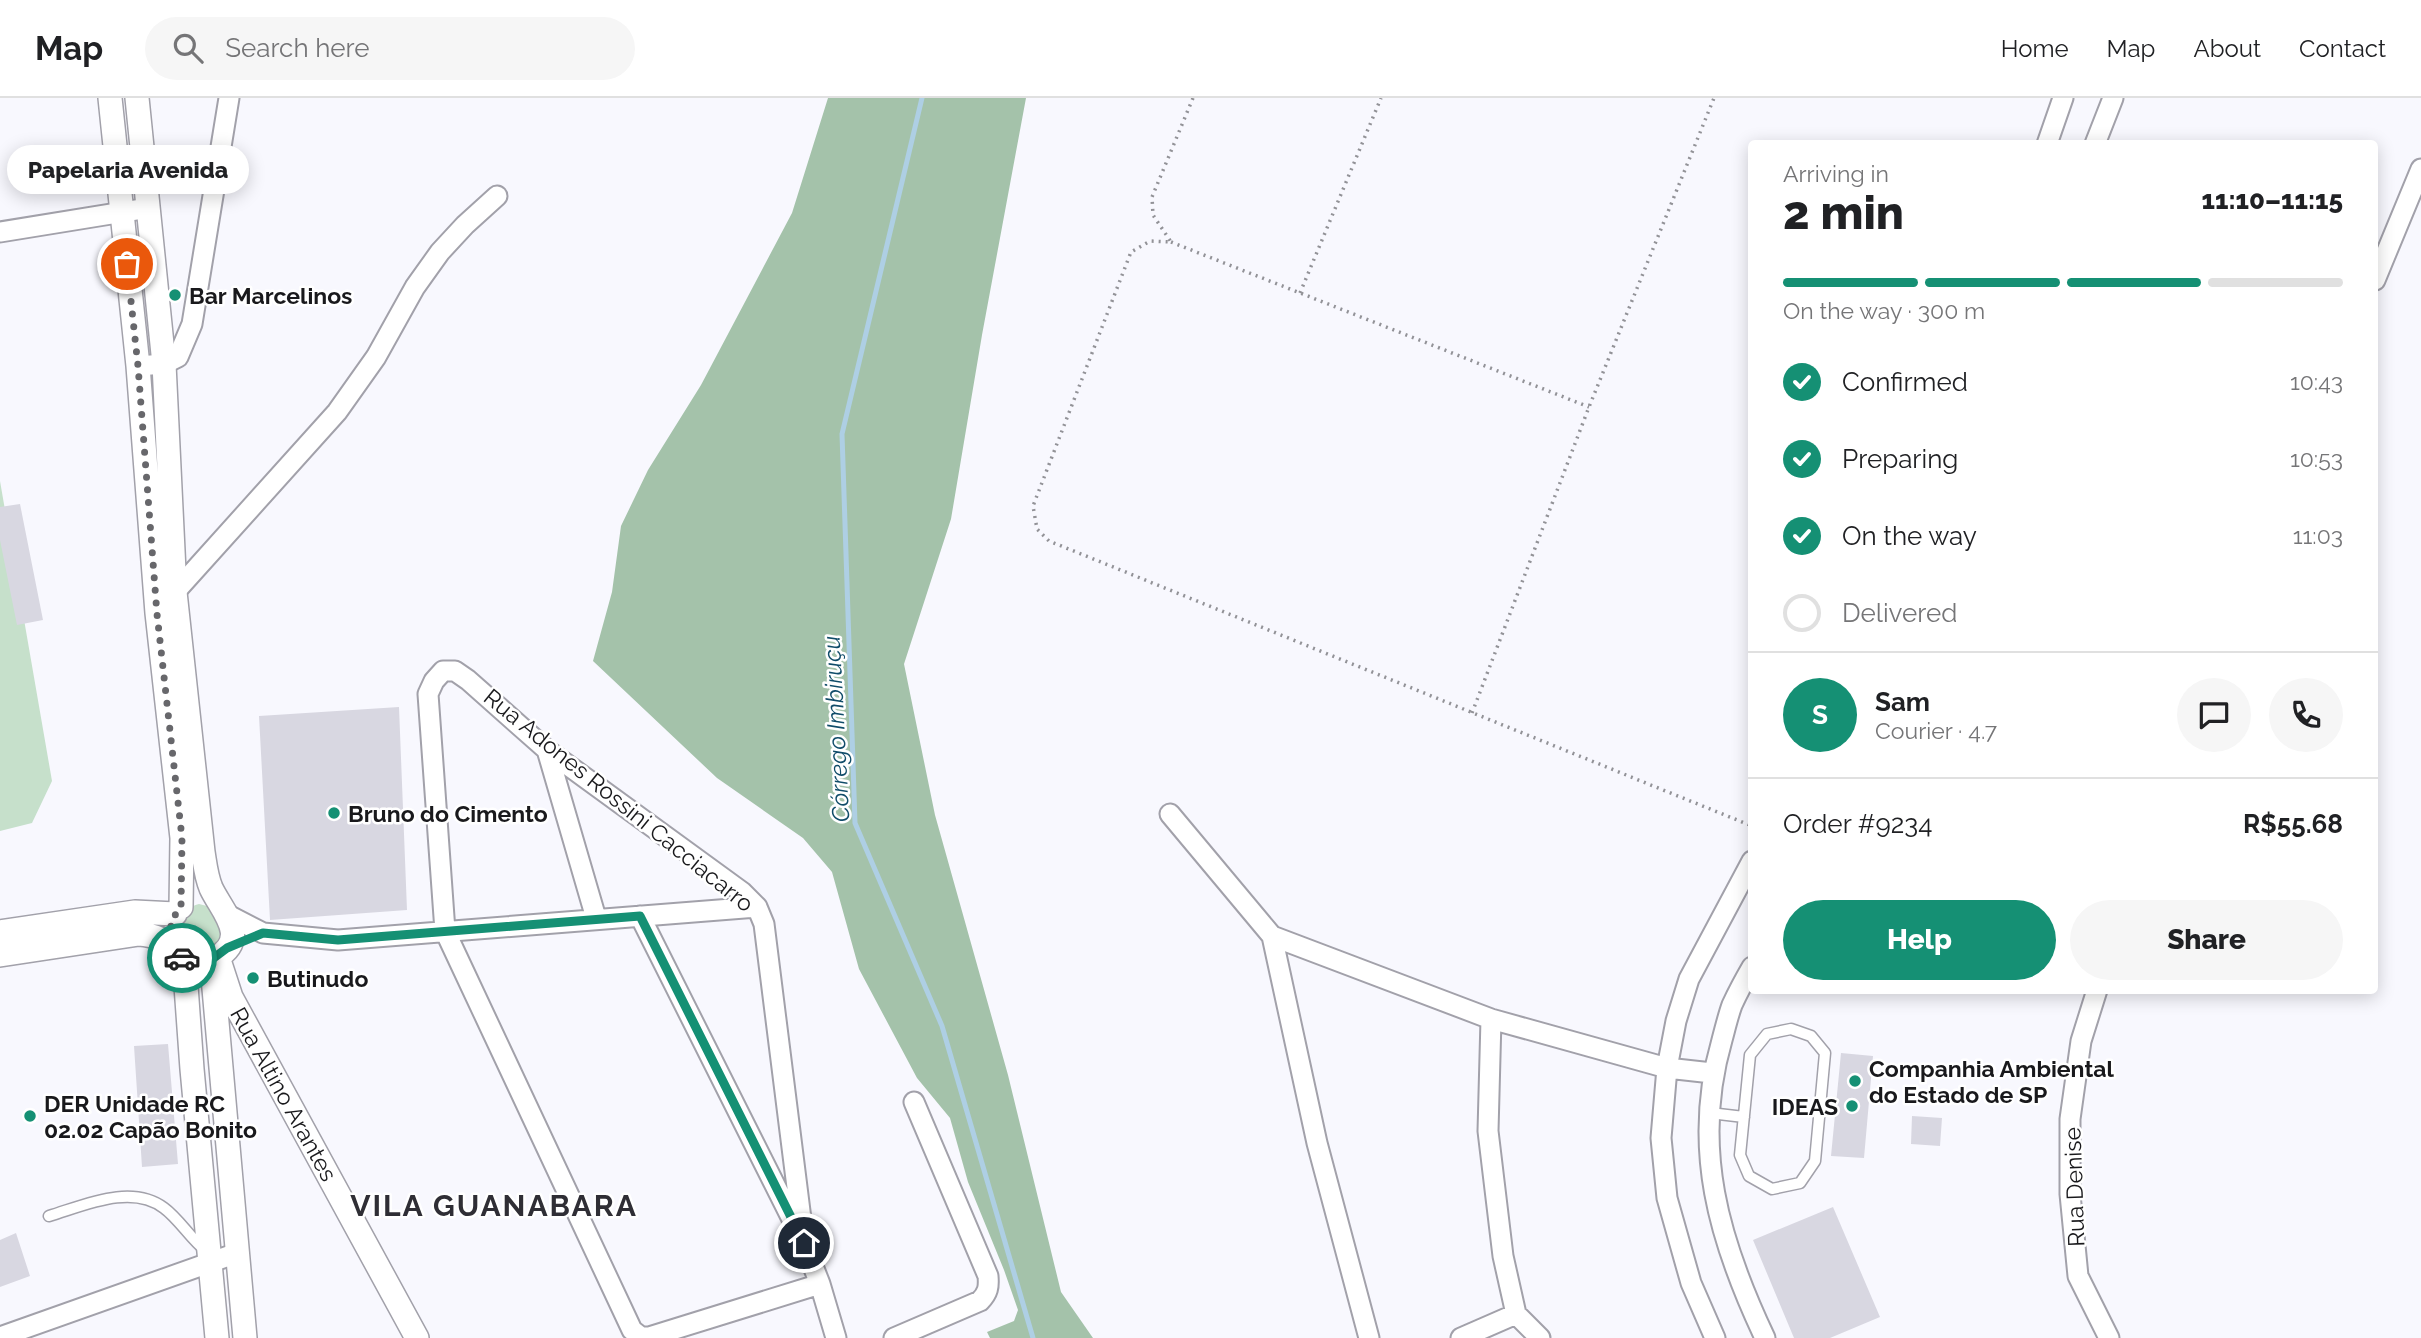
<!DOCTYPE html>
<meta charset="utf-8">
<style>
body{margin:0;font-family:Raleway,sans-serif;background:#f6f6f6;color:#202124;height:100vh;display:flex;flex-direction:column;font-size:26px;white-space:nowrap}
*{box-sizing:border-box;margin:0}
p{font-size:23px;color:#757577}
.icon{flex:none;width:38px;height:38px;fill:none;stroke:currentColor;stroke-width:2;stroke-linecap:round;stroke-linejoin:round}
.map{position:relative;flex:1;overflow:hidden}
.drawer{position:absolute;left:1748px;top:42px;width:630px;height:854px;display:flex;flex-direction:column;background:#fff;border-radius:7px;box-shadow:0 4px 18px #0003}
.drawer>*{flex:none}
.pin{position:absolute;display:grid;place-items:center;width:60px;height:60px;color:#fff;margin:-30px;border:4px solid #fff;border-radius:50%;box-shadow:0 2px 7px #0007}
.courier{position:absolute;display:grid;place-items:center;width:70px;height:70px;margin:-35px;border:5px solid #159074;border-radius:50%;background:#fff;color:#222;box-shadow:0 2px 9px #0007}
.bubble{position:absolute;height:49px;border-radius:24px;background:#fff;box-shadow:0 4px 18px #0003;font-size:23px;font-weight:800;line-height:49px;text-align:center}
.summary em{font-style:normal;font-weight:800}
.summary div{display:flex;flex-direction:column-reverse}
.summary{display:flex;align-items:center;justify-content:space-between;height:119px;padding:0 35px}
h1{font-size:46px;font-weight:800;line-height:52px}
.bar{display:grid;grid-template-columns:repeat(4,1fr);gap:10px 7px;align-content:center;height:84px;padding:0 35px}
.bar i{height:9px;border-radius:5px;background:#e0e0e0}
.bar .on{background:#159074}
.bar p{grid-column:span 4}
.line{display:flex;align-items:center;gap:18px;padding:0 35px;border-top:2px solid #e0e0e0}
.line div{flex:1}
.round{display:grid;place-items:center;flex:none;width:74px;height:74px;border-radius:37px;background:#f6f6f6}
ol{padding:0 35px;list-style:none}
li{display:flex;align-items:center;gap:21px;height:77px}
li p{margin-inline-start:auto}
li .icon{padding:7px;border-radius:50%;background:#159074;color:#fff;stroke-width:4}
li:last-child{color:#757577}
li i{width:38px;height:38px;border:4px solid #e0e0e0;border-radius:50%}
.primary-button{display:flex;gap:14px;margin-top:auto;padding:14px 35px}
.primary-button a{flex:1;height:80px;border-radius:42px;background:#159074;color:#fff;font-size:28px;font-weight:800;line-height:80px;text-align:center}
.primary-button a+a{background:#f6f6f6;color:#202124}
header{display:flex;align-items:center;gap:42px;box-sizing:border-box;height:98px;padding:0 35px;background:#fff;border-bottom:2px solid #e0e0e0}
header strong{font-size:33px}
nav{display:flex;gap:38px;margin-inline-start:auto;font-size:24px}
.search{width:490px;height:63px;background:#f6f6f6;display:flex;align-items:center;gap:18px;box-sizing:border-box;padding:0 24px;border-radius:38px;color:#757577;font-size:26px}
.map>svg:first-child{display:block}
.green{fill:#c6e0cb}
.forest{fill:#a4c2aa}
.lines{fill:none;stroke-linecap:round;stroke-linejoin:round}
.stream{stroke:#aecfe4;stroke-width:5}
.building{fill:#d8d7e1}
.service-casing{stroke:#a2a1aa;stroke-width:13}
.minor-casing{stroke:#a2a1aa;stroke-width:23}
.tertiary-casing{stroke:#a2a1aa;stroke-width:26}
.path{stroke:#929297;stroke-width:3.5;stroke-dasharray:2 5;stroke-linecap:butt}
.service{stroke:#fff;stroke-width:10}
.minor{stroke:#fff;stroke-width:19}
.tertiary{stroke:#fff;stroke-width:23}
.done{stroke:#67676b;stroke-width:7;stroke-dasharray:0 12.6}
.route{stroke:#159074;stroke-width:9}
.poi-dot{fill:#159074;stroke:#fff;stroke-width:2.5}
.labels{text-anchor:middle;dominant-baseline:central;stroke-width:5;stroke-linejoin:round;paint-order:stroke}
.poi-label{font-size:23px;font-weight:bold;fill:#19191c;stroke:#fff;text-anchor:start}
.street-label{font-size:23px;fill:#19191c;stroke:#fff}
.water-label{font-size:24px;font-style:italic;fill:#104c69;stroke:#fff}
.district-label{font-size:30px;font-weight:bold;letter-spacing:2px;fill:#2f2e35;stroke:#fff}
</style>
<header>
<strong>Map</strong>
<div class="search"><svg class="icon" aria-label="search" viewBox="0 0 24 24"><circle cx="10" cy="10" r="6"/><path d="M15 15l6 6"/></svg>Search here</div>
<nav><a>Home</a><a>Map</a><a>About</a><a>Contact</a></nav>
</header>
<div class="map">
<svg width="2421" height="1240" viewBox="0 0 2421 1240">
<rect width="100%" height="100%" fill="#f8f8fe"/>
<path class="green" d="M0,383L52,683L32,725L0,733Z
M199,806L215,810L228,836L202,860L175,840C173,824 183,810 199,806Z"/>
<path class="forest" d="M828,0H1026L982,237L951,421L904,566L935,717L1008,977L1061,1194L1093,1240H990L987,1234L1014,1223L1018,1212L1004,1172L968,1084L950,1020L917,980L859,871L832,774L803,740L717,680L593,563L612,494L621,428L648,372L701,287L792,115Z"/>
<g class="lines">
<path class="stream" d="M922,0L842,336L855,725L942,928L1033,1240"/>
</g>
<path class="building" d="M20,406L43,522L17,527L0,442V409Z
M399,609L407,812L270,822L259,618Z
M168,946L178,1066L142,1069L134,948Z
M1841,955L1873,958L1864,1060L1831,1058Z
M1912,1018L1942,1020L1940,1048L1911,1046Z
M1833,1109L1880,1219L1830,1240H1794L1753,1142Z
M16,1135L30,1178L0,1189V1142Z"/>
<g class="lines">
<g class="service-casing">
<path id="service" d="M1791,931L1811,938L1825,955L1815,1063L1800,1085L1772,1091L1749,1078L1740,1057L1750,957L1767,936Z
M1710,1015L1744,1019
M49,1118C83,1108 131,1085 164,1110C179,1121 190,1140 205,1152"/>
</g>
<g class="minor-casing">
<path id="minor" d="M2047,46L2063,0
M2095,46L2113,0
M0,134L148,110
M2375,182L2421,71
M138,268L164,266L178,259L192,226L229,0
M175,494L337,314L376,259L415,189L440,154L465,127L497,98
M547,652L596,820
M1170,716L1272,838L1317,1045L1369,1240
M228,817L263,835L338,842L757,809
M640,818L804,1145L820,1186L836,1240
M1272,838L1491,921L1667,970L1712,975
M1752,869C1745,881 1738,894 1732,907C1728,918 1725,931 1722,942C1691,1049 1719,1143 1765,1240
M2097,892L2081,943L2070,1021V1096L2078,1178L2109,1240
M1491,921L1488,1033L1503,1158L1516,1216L1540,1240
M804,1145L764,826L757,809L742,794L547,652L468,582L455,573H443L434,583L428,596L445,833L632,1232L641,1239H649L820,1186
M0,1239L237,1155
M894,1240L980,1203C988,1195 989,1189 988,1178L914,1004
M1461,1240L1516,1216
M1715,1240L1691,1185L1667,1100L1661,1040L1667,970L1676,923L1689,881L1752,763"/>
</g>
<g class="tertiary-casing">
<path id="tertiary" d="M110,0L138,268L157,515L182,740L181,809
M0,834L135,814L175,816
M0,857L139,836C155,837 166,842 177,854C181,858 179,858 185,861C194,864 207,865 216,860C251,840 221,812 211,790C206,778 205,766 203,754L175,494L164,266L137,0
M218,859L231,899L417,1240
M182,860L185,874L192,971L217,1240
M212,868L245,1240"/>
</g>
<path class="path" d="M1193,0L1152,99L1153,117L1171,144L1150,143L1131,154L1033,408L1037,431L1049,443L1752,728
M1171,144L1589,309
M1300,195L1381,0
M1472,615L1589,309L1714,0"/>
<use href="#service" class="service"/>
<use href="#minor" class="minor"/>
<use href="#tertiary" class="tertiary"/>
</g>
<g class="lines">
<path class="done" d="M127,166L138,268L157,516L182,740L181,809C166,826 168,842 182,860"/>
<path class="route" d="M182,860L203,864L211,862L227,850L263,835L338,842L640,818L804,1145"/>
</g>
<g class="poi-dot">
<circle cx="175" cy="197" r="7"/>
<circle cx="334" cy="715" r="7"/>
<circle cx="253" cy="880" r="7"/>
<circle cx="1855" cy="983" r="7"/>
<circle cx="1852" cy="1008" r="7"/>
<circle cx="30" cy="1018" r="7"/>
</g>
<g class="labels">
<g class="poi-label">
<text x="189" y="197">Bar Marcelinos</text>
<text x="348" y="715">Bruno do Cimento</text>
<text x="267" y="880">Butinudo</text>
<text x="1869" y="970">Companhia Ambiental<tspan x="1869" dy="26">do Estado de SP</tspan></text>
<text x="44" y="1005">DER Unidade RC<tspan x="44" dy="26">02.02 Capão Bonito</tspan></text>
<text x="1838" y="1008" text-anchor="end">IDEAS</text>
</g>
<g class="street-label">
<text transform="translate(619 702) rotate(39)">Rua Adones Rossini Cacciacarro</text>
<text transform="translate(284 996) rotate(61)">Rua Altino Arantes</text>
<text transform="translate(2074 1089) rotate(-92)">Rua Denise</text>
</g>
<g class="water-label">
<text transform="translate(836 631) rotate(-93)">Córrego Imbiruçu</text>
</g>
<g class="district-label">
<text x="494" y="1107">VILA GUANABARA</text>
</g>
</g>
</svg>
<div class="pin" style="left:127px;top:166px;background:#ea580c"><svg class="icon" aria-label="bag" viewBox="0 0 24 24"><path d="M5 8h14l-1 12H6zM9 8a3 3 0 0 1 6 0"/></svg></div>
<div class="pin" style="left:804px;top:1145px;background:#1f2937"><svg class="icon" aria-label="home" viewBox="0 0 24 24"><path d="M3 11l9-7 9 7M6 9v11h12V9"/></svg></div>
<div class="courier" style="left:182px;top:860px"><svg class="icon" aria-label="car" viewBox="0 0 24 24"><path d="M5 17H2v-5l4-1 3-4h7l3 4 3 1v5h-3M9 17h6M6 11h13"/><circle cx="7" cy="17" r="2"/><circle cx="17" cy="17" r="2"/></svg></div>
<div class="bubble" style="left:7px;top:47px;width:242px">Papelaria Avenida</div>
<section class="drawer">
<div class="summary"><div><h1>2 min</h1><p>Arriving in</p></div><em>11:10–11:15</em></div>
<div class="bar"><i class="on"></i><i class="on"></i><i class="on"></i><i></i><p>On the way · 300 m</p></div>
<ol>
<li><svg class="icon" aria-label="check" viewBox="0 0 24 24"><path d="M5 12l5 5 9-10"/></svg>Confirmed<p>10:43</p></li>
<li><svg class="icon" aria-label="check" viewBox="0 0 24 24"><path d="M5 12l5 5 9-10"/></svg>Preparing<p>10:53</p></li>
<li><svg class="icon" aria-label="check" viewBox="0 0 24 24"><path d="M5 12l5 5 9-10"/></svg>On the way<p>11:03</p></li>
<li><i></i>Delivered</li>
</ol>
<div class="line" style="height:126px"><b class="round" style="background:#159074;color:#fff">S</b><div><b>Sam</b><p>Courier · 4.7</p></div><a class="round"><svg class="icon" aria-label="chat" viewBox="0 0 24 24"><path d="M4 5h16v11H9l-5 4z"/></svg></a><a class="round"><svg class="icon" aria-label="phone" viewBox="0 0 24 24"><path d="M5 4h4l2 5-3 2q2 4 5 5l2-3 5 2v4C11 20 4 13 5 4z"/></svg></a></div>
<div class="line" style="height:91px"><div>Order #9234</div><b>R$55.68</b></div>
<div class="primary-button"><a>Help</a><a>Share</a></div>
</section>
</div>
